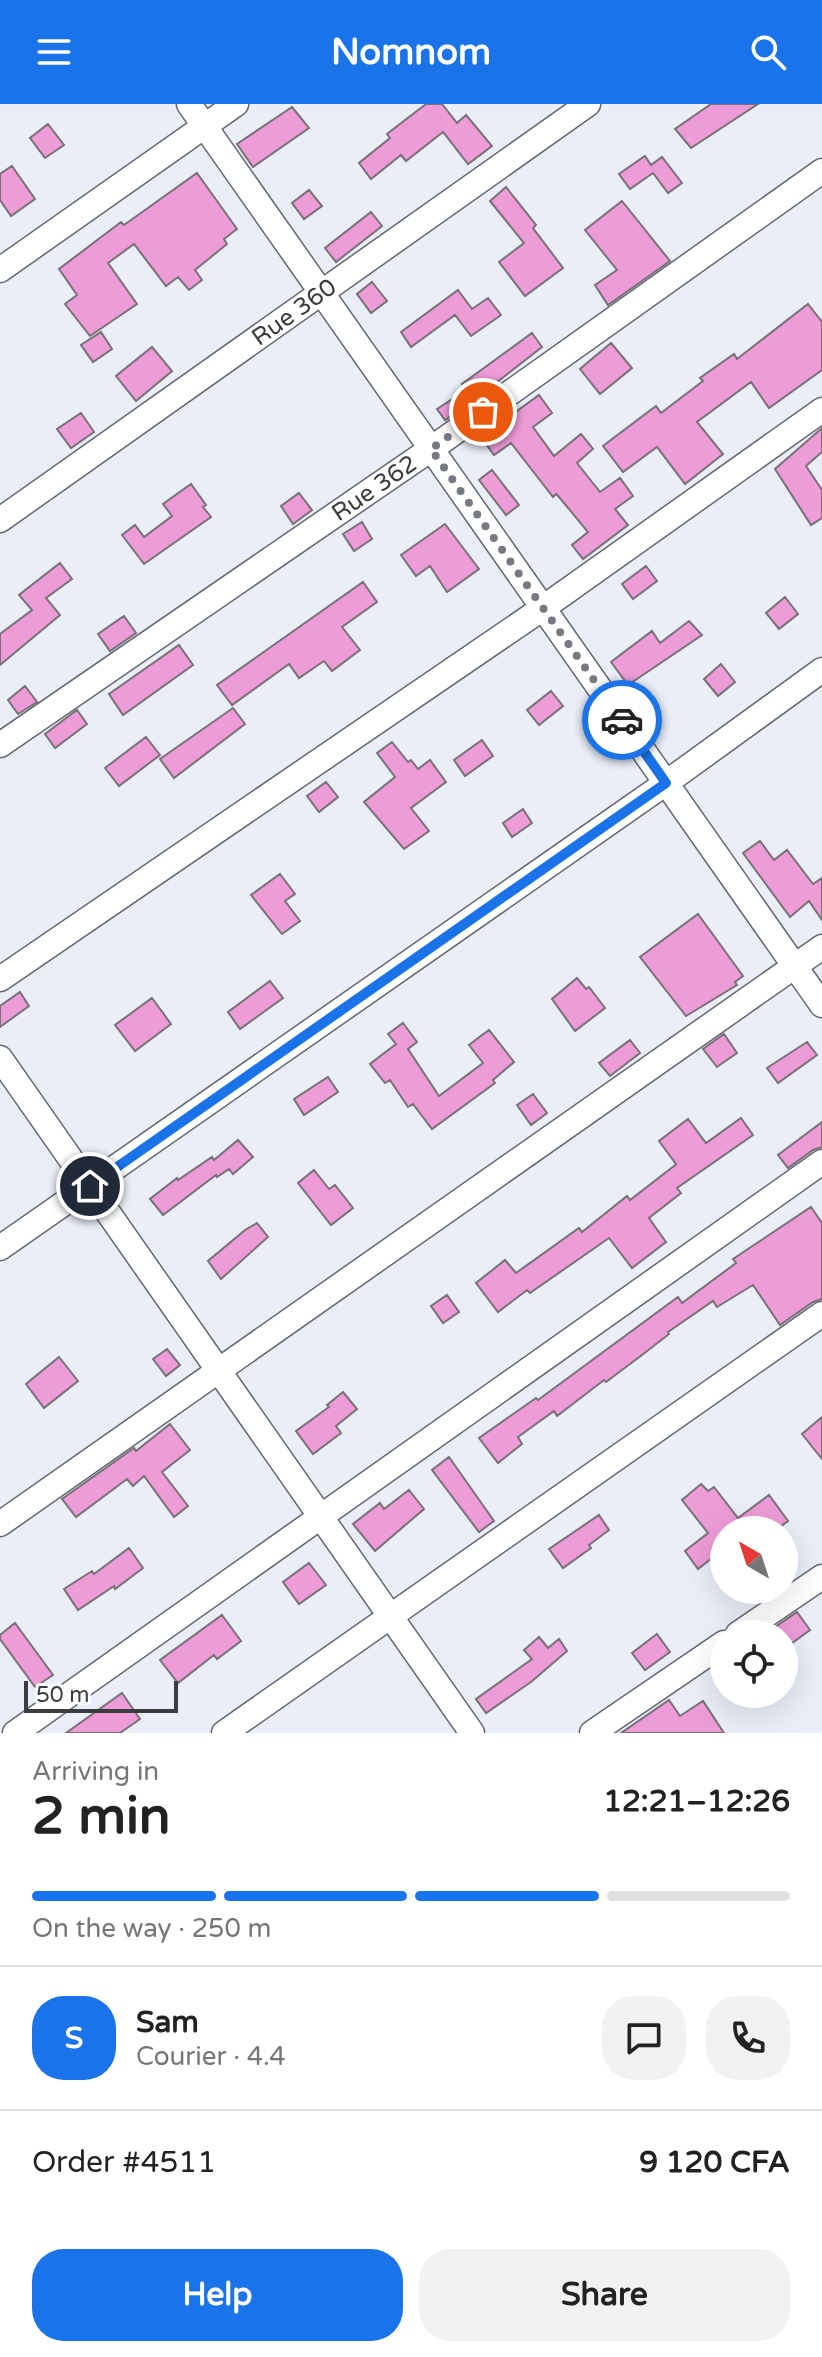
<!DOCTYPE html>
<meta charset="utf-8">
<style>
body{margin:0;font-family:"Varela Round",sans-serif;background:#f2f2f2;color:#222;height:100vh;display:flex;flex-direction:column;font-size:30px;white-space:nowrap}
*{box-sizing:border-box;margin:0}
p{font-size:26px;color:#767676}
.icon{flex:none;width:44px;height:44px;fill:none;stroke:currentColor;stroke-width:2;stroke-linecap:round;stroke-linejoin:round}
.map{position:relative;height:1629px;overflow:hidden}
.panel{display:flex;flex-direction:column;background:#fff;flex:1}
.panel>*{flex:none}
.needle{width:52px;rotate:321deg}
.controls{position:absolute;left:710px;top:1412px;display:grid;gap:16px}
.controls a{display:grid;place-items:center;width:88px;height:88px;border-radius:50%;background:#fff;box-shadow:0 8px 32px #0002;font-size:40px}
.scale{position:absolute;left:24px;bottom:20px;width:154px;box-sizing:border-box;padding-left:8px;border:4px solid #3a3c40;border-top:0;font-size:22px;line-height:28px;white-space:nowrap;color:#3a3c40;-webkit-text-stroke:6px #fff;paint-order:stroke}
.pin{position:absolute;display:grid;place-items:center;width:68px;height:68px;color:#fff;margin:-34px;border:4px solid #fff;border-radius:50%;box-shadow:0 2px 8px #0007}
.courier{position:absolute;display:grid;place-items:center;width:80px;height:80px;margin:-40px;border:6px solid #1a73e8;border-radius:50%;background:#fff;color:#222;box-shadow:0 2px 10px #0007}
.summary em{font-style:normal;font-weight:700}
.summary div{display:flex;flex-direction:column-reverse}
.summary{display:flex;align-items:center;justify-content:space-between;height:136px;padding:0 32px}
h1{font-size:52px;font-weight:700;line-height:60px}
.bar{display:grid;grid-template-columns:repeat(4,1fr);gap:12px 8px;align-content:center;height:96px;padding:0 32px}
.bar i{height:10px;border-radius:6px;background:#e0e0e0}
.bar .on{background:#1a73e8}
.bar p{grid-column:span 4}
.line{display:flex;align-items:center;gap:20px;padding:0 32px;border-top:2px solid #e0e0e0}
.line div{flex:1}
.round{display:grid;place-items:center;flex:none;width:84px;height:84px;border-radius:32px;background:#f2f2f2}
.cta{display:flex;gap:16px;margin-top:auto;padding:16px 32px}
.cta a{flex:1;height:92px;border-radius:32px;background:#1a73e8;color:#fff;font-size:32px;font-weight:700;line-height:92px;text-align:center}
.cta a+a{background:#f2f2f2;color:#222}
header{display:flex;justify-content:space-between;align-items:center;height:104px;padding:0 32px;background:#1a73e8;color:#fff;font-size:36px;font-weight:700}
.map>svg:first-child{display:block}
.building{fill:#ed9cd8;stroke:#797177;stroke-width:2}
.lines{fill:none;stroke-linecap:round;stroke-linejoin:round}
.minor-casing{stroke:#63676f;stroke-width:27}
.minor{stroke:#fff;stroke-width:24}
.done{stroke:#777a80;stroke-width:8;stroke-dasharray:0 14.4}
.route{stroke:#1a73e8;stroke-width:10}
.labels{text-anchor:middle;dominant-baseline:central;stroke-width:6;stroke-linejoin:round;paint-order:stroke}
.street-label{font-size:24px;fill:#3a3c40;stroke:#fff}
</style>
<header><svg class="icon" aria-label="menu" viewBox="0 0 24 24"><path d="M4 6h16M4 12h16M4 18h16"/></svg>Nomnom<svg class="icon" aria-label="search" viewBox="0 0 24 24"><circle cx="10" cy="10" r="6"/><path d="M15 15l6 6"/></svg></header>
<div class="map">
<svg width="822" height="1629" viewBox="0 0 822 1629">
<rect width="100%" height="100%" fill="#e9eef8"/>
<path class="building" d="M426,0H442L457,19L466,11L492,42L468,60L443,28L406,57L401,51L371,75L359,59L390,34L387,30Z
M711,0H758L691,44L675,25Z
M292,3L309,24L253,63L237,40Z
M48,20L64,41L45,54L30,34Z
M645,52L651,61L662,53L682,79L668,89L653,69L630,85L619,70Z
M12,62L35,95L11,112L0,96V70Z
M197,69L237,125L224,135L227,140L195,166L202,176L189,186L178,173L166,182L134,140L108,159L137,200L90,232L65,200L77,191L59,165L121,118L124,121Z
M506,83L536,121L533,124L563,164L525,192L499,158L524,139L490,97Z
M309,86L322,102L304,115L292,99Z
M622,97L670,157L608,201L595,181L617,166L585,126Z
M371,108L382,122L336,158L325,144Z
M372,178L387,197L371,209L357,190Z
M458,186L472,205L488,194L501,211L471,232L455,211L411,243L401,228Z
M808,200L822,218V266L769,304L751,278L697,318L723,350L685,380L657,343L623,368L603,342L656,302L661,309L703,277L700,274L734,250L737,255Z
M101,228L112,245L93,258L81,241Z
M532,229L542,243L474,296L462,280Z
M611,239L632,264L600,290L580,265Z
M152,243L172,267L136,297L116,272Z
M539,291L552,309L533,323L554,352L581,330L593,345L577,359L600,388L620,374L633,392L615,405L628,421L583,455L572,441L588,428L559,393L556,390L553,393L511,339L494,351L481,333Z
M454,294L461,305L445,316L437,305Z
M81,309L94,328L71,344L57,325Z
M822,324V348L806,362L822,386V414L811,421L775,365Z
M492,366L519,401L506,411L479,376Z
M191,380L206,401L203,403L211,413L144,460L122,431L135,421L144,433L172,412L163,400Z
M299,389L312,406L293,420L281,402Z
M362,418L372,435L354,447L343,430Z
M445,420L479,465L447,488L430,462L416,472L401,451Z
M60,459L72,475L46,494L60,511L0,561V530L32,506L19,491Z
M646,462L657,477L633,495L622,480Z
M363,478L377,498L342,523L360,546L332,567L324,557L299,574L289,560L232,601L217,581Z
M785,493L798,510L779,525L766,509Z
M124,512L136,529L110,547L98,530Z
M689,517L702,531L628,581L611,558L652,527L660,539Z
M179,541L193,561L123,611L109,590Z
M721,560L735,578L718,592L704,575Z
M25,582L37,598L18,610L8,596Z
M551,587L563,602L539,621L527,606Z
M233,604L245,620L174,674L160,655Z
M77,606L87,620L55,644L45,630Z
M146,633L160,651L119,682L105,664Z
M482,636L493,652L465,672L454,656Z
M392,638L408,658L411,656L418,665L430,656L446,678L411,704L429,727L404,745L364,698L395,673L377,649Z
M326,678L338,693L319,708L307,692Z
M523,705L532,719L512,733L503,719Z
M760,737L774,756L787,746L813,780L822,774V816L809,797L790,813L743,749Z
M280,770L295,790L285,797L300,817L282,830L251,791Z
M698,810L743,872L735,878L737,881L686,912L640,853Z
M577,874L586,885L589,883L605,904L575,927L552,895Z
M270,877L283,894L240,925L228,908Z
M20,888L29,902L0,923V902Z
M152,894L171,920L135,947L115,921Z
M403,919L417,938L408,945L439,992L483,959L469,941L489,926L514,958L493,976L495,979L432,1025L413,1000L408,1003L390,976L385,979L370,960L396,940L388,930Z
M724,930L737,949L717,963L703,945Z
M630,936L640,949L610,972L599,959Z
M807,938L817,951L778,979L767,964Z
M328,973L338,988L304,1011L294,995Z
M533,990L547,1009L531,1021L517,1001Z
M741,1014L753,1031L677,1084L681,1089L649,1114L666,1138L632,1164L609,1134L530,1189L527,1186L498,1208L476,1179L505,1156L516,1169L579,1124L582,1128L627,1092L630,1096L674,1062L676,1060L659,1037L688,1015L706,1039Z
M822,1018V1043L813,1046L788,1064L778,1051Z
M238,1036L253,1053L233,1070L229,1065L217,1073L216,1071L163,1111L150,1095L177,1074L178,1076L212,1053L214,1056Z
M314,1066L329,1085L335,1081L353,1104L331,1121L298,1079Z
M811,1103L822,1119V1195L813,1198L780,1221L753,1181L717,1203L713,1197L668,1228L669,1230L642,1251L606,1278L604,1276L557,1312L554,1307L518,1333L522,1340L498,1359L479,1334L536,1294L538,1296L678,1193L682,1199L736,1159L733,1155Z
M257,1119L268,1133L221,1175L208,1157L245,1126Z
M447,1191L459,1208L443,1219L431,1202Z
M167,1245L180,1261L166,1272L153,1255Z
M59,1253L78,1277L44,1304L26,1280Z
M343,1288L357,1305L336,1322L341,1329L313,1350L296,1327L329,1303L327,1301Z
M822,1313V1355L802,1330Z
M170,1320L190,1346L162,1368L188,1402L174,1413L144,1372L133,1382L127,1375L76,1413L62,1395L134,1344L136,1347Z
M449,1353L494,1417L479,1428L432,1366Z
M701,1380L708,1387L714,1383L738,1414L769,1391L788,1417L776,1426H724V1451L721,1447L698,1465L685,1447L708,1429L682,1396Z
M409,1386L424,1405L375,1447L353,1420L380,1399L384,1405Z
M599,1411L609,1426L589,1441L591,1444L563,1464L549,1445Z
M129,1444L143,1464L115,1485L114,1482L78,1506L64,1485L92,1467L94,1470Z
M309,1459L326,1481L299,1500L283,1478Z
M797,1508L810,1526L784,1545V1530H765Z
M222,1511L241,1537L217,1555L214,1551L178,1579L160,1556Z
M15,1519L53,1571L35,1583L0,1535V1531Z
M657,1530L670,1548L645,1566L632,1549Z
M539,1533L548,1544L559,1535L567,1547L531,1578L486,1609L476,1595L532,1555L524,1546Z
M122,1589L140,1615L120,1629H66Z
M669,1596L680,1612L703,1597L724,1629H621Z"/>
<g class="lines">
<g class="minor-casing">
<g id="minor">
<path d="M189,0L822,901"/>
<path d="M0,166L236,0"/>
<path id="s1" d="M0,416L588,0"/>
<path id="s2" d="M0,641L431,345L822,67"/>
<path d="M0,875L543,504L822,306"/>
<path d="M0,954L472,1629"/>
<path d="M0,1144L666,679L822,566"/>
<path d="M0,1420L822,843"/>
<path d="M738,1530L822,1473"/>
<path d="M15,1629L822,1058"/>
<path d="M224,1629L822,1210"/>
<path d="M592,1629L724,1539"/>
</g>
</g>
<use href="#minor" class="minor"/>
</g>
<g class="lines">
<path class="done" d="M483,308L431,345L622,616"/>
<path class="route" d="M90,1082L666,679L622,616"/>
</g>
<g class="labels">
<g class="street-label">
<text stroke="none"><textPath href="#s1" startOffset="360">Rue 360</textPath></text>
<text stroke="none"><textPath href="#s2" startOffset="454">Rue 362</textPath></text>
</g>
</g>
</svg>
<div class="controls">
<a><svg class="needle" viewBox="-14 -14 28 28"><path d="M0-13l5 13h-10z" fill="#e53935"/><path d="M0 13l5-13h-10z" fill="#767676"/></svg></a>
<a><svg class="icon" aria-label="locate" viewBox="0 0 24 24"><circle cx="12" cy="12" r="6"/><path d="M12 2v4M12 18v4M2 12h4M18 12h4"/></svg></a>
</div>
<div class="scale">50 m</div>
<div class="pin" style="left:483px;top:308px;background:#ea580c"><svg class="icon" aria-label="bag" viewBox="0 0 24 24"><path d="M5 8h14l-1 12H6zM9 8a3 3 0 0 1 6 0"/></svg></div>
<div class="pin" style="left:90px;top:1082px;background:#1f2937"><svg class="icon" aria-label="home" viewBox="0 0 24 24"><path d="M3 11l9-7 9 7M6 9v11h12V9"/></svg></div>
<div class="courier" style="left:622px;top:616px"><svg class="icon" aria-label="car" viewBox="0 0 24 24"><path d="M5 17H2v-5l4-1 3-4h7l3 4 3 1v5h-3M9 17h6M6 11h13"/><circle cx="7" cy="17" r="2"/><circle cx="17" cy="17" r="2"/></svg></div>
</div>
<section class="panel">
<div class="summary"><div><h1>2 min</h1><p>Arriving in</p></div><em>12:21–12:26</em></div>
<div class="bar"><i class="on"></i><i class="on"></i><i class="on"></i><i></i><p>On the way · 250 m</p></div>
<div class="line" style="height:144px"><b class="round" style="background:#1a73e8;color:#fff">S</b><div><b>Sam</b><p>Courier · 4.4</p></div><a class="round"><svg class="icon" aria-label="chat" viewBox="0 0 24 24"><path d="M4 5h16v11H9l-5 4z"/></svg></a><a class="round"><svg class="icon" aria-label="phone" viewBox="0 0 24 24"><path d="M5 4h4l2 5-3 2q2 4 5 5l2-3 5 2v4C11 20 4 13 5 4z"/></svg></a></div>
<div class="line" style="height:104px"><div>Order #4511</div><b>9 120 CFA</b></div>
<div class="cta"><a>Help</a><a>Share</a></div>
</section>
